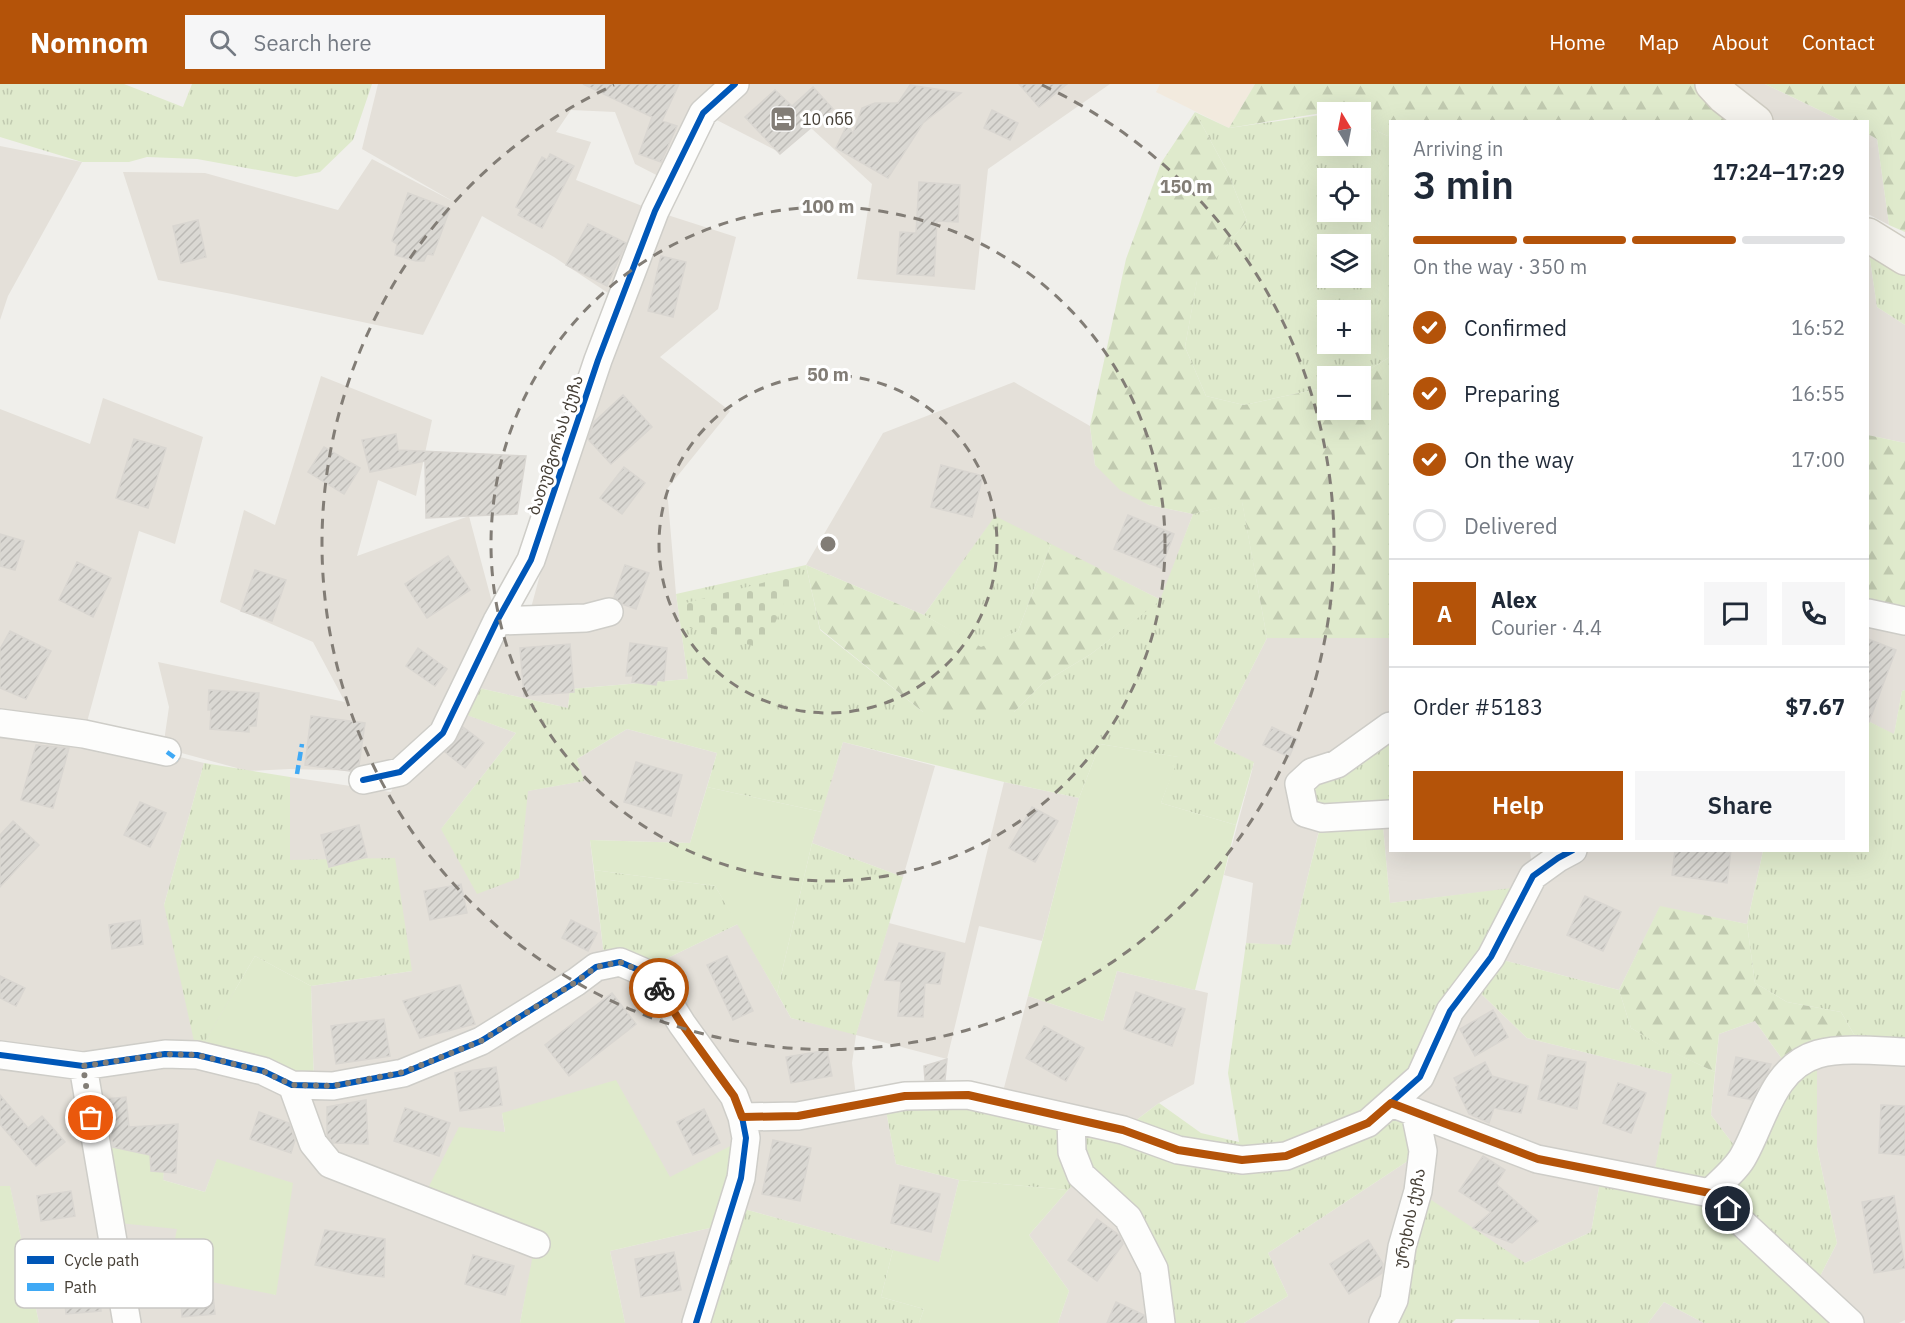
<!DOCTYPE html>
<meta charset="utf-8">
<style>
body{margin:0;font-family:"IBM Plex Sans","Noto Sans Georgian",sans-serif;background:#f6f6f7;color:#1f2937;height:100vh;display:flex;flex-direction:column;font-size:22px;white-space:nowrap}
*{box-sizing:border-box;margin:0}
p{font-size:20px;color:#747a83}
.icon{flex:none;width:33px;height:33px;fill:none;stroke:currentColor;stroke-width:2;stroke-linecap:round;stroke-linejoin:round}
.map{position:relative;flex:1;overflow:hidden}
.details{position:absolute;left:1389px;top:36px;width:480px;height:732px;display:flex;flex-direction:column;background:#fff;border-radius:0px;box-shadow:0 6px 24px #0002}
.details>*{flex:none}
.needle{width:39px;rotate:350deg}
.fabs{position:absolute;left:1317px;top:18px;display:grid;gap:12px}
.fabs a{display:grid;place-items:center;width:54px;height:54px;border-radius:0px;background:#fff;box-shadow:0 6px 24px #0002;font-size:30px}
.pin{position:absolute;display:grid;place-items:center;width:51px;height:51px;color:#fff;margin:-26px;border:3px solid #fff;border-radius:50%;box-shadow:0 2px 6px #0007}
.courier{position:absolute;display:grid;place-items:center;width:60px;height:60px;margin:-30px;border:4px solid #b45309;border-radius:50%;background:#fff;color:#222;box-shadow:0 2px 8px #0007}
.head em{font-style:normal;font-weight:600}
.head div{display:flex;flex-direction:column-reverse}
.head{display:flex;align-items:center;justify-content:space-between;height:102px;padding:0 24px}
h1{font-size:39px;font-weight:600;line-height:45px}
.bar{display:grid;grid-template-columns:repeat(4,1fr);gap:9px 6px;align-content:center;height:72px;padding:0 24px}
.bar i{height:8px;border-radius:4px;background:#e0e1e3}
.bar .current{background:#b45309}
.bar p{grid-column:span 4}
.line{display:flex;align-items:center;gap:15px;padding:0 24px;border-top:2px solid #e0e1e3}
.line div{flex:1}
.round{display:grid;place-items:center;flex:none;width:63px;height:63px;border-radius:0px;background:#f6f6f7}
ol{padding:0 24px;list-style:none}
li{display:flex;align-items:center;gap:18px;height:66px}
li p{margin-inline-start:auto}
li .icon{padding:6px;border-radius:50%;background:#b45309;color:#fff;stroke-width:4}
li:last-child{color:#747a83}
li i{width:33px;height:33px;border:3px solid #e0e1e3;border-radius:50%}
.button{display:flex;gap:12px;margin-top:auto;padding:12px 24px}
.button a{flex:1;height:69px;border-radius:0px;background:#b45309;color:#fff;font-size:24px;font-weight:600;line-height:69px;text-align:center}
.button a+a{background:#f6f6f7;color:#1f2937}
header{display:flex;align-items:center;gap:36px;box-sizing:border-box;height:84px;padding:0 30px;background:#b45309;color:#fff}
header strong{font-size:28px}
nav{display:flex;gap:33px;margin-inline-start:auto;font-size:21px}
.search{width:420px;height:54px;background:#f6f6f7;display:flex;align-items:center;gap:15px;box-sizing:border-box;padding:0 21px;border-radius:0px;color:#747a83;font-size:22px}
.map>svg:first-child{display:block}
.residential{fill:#e4e0d9;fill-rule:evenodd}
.commercial{fill:#f2eade}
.grass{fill:url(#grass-tufts);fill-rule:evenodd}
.forest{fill:url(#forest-firs)}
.cemetery{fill:url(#cemetery-stones)}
.garden{fill:#dfeacc}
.building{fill:url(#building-hatch);stroke:#d9d6d1;stroke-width:1.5}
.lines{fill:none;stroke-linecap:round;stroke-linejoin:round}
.street-casing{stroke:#cecdc8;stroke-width:30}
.secondary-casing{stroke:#cfccc2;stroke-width:36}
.street{stroke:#fdfdfc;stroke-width:27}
.secondary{stroke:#f6f4ef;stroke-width:33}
.quiet{stroke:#3fa9f5;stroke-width:4.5;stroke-dasharray:9 4.5;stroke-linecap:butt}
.cycleway-casing{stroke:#fff;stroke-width:10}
.cycleway{stroke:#0057b8;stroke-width:6}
.done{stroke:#827d76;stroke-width:6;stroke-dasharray:0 10.8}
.route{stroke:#b45309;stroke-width:8}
.ring{fill:none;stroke:#827d76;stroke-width:3;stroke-dasharray:10 8}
.labels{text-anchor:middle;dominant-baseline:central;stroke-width:6;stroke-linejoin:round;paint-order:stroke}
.poi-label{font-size:16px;fill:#474037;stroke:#fff;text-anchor:start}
.street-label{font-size:16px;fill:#474037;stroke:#fff}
.key{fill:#fff;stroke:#c8c6c3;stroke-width:1.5}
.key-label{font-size:16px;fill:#474037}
.centre{fill:#827d76;stroke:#fff;stroke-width:3}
.ring-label{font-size:18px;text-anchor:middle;font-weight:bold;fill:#827d76;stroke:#fff;stroke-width:6;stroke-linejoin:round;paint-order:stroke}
</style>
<header>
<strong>Nomnom</strong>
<div class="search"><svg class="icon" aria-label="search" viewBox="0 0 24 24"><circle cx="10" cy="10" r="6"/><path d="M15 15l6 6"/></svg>Search here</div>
<nav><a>Home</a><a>Map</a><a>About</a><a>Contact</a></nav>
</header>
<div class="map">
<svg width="1905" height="1239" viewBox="0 0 1905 1239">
<defs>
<pattern id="grass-tufts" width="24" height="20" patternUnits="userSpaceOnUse" patternTransform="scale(1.5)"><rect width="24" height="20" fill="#dfeacc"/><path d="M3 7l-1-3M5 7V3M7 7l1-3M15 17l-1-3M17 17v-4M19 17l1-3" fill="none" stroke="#c1cab0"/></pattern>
<pattern id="forest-firs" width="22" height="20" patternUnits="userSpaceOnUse" patternTransform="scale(1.5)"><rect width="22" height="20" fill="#dfeacc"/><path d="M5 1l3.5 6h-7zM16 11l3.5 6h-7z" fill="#c1cab0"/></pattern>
<pattern id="cemetery-stones" width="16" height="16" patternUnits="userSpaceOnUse" patternTransform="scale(1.5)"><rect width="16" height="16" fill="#dfeacc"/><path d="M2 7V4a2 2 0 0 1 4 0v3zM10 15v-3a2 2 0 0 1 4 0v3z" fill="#c1cab0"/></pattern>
<pattern id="building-hatch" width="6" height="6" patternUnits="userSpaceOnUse" patternTransform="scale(1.5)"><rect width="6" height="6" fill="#dad8d3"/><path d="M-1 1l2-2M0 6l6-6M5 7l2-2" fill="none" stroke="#bcbab6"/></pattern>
</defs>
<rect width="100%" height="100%" fill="#f0efeb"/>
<path class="residential" d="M378,0H1110L988,85L975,206L857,195L872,100L811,44L779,68L703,29L670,98L635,80L615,28L571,26L556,48L591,58L576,96L655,127L736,153L718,225L660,273L730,327L667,405L676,510L688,595L570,605L568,624L466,601L454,626L516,649L442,744L519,794L527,707L583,697L577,675L627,645L717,669L690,759L590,756L605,881L641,887L738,840L791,934L856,950L889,839L965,859L1004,698L1079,714L1042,857L979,842L947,975L856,951L852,979L857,1021L884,1016L896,1080L959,1096L939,1179L733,1122L670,1094L502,1029L505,1049L536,1160L520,1239H39L10,1103L0,1102V325L90,360L103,314L203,353L175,460L139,447L84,649L204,679L164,821L314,1001L311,902L412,887L290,776V693L391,708L400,688L290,685L248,687L163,664L169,623L158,578L345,618L313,558L220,518L244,426L275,441L321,292L432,336L416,412L378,396L357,472L469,432L497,537L528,535L598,276L620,217L554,173L482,132L423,251L232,210L158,196L123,88L205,89L338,126L372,75L456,119L362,65ZM96,1059L164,1074L163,1096L205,1108L217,1076L275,1211L177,1145Z
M1734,0H1765L1842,37H1764Z
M1868,50L1877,55L1889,141L1868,130Z
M0,62L82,78L8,212L0,236Z
M1868,162L1877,223L1905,241V359L1868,351Z
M1014,298L1090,342L1095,381L1149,421L1193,430L1161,516L995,433L924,531L806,481L883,349Z
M1868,529L1905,537V606L1902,607L1894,651L1868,637Z
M1267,554H1390V642L1322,734L1291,862L1246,859L1253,799L1224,791L1254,679L1214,659Z
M843,658L935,682L903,793L812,759Z
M1390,730V766L1530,767L1533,792L1573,767H1763L1747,840L1660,823L1619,906L1491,873L1527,803L1390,819L1382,731Z
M1117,887L1208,909L1194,1000L1159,1019L1123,1046L1000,1019L1028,912L1103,937Z
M1471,900L1527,954L1673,990L1653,1097L1602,1087L1591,1148L1525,1179L1383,1239H1244L1288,1212L1268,1169L1423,1067L1391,1019Z
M1755,937L1790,986L1743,1073L1711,1031L1719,950Z
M1905,968V1236L1899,1239H1850L1814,1204L1837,1159L1817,1063V970Z
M1081,1091L1128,1134L1161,1239H1058L1069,1207L1029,1151Z
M727,1140L696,1239H625L610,1167Z
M1664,1218L1704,1239H1648Z"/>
<path class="commercial" d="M1160,0H1255L1229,44L1156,8Z"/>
<path class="grass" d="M0,0H124L183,23L192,0H372L353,56L320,88L296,93L197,75L147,73L129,78H82L0,53Z
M1195,28L1229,44L1327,30L1328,62H1360L1361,40L1390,53V273L1358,292H1328L1327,303L1244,321L1206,312L1185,263L1197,196L1247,137L1228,89ZM1328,94H1360V128H1328ZM1328,160H1360V194H1328ZM1328,226H1360V260H1328Z
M1868,162L1905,174V241L1877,223Z
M1242,417L1267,554L1214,659L1254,678L1236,741L1161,719L1178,673L1100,660L1079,714L1004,698L843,658L822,728L707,703L717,669L627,645L577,675L584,697L528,707L519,794L477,810L441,745L516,649L453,626L466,601L568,624L570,605L688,595L676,510L806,481L820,546L923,628H1014L1043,599L1091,570L1160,516L1193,430Z
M995,432L1051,460L1018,547L981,564L924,531Z
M1905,606V968L1863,966L1841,928L1787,918L1755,899L1747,840L1763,767L1868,766V637L1894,650L1902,607Z
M1390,642V730L1382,731L1390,819L1528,802L1491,873L1619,906L1631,944L1671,967L1715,988L1711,1031L1743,1073L1771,1013L1817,970V1063L1837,1159L1814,1204L1850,1239H1704L1664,1218L1648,1239H1539V1236L1456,1235L1452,1239H1383L1418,1107L1525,1179L1591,1148L1602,1087L1653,1096L1672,990L1527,954L1471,900L1391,1018L1423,1067L1268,1169L1288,1212L1244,1239H1161L1154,1185L1081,1091L1068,1106L959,1096L896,1080L884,1016L905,1012L1123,1046L1159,1019L1201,1049L1239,1058L1228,989L1246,859L1291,861L1322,735L1300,713Z
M204,679L290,693V776L395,774L412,887L311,902L255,872L197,971L164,821Z
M812,759L903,793L856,951L791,934L777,909Z
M594,786L715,802L738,840L641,887L605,881Z
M733,1122L893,1166L881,1213L924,1225L919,1239H696Z"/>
<path class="forest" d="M1255,0H1712L1756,37L1390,38V53L1361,40L1360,28H1328L1229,44Z
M1765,0H1905V148L1889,141L1877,55L1868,50V38L1842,37Z
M1195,28L1228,89L1247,137L1197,197L1185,263L1206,312L1244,321L1327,303L1328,326H1360V292H1358L1390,273V554H1267L1242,418L1193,430L1149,421L1120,406L1095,381L1090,342L1126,175L1161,79Z
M1868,351L1905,359V537L1868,529Z
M1051,460L1161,516L1091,570L1043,599L1014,628H923L820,545L806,481L924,531L981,563L1018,547Z
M1660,822L1747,840L1755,899L1787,918L1841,928L1863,966L1790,986L1755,937L1719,950L1715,988L1670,967L1631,944L1619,906Z"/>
<path class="cemetery" d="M796,490L764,565L690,544L678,521Z"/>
<path class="garden" d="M1100,660L1179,673L1161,719L1236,741L1195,906L1117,887L1103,937L1028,912L1079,714Z
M707,703L822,728L812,759L777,909L715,802L594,786L590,756L690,759Z
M255,872L311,902L314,1002L197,971Z
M616,996L670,1093L746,1054L727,1140L610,1167L625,1239H520L535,1160L422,1116L459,1043L505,1048L502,1029Z
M95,1059L165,1074L163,1096L205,1108L217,1075L293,1099L276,1211L168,1189L177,1145L109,1138Z
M959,1096L1068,1106L1029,1151L1069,1207L1058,1239H919L924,1225L881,1213L893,1166L939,1178Z
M0,1102H10L39,1239H0Z"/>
<path class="building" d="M583,0H679L662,37L677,42L661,78L639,70L652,33Z
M1019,0H1067L1039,23Z
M910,1L961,9L923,39L888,94L836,64L847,41L853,49L862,24L875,19H898Z
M813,3L833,25L780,70L745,33L775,6L792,22Z
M992,26L1018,39L1010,56L984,44Z
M550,70L574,82L542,144L518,131L521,125L516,123L542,73L547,76Z
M919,98L960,101L958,138L937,137L934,192L897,190L900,148L916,149Z
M408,109L450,125L433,171L427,170L424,177H416L395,171L397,160L392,157Z
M198,136L206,173L181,179L173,142Z
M588,140L626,159L607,202L566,181Z
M661,172L686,178L673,233L648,227Z
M623,311L652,343L611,380L588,355L594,338Z
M396,350L398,366L526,372L517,430L426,434L425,377L370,388L362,356Z
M134,355L166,364L148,424L116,414Z
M324,363L360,384L344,410L308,388Z
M941,381L983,392L972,433L931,423Z
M624,383L645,399L622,430L600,414Z
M1128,431L1174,450L1161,484L1114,465Z
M0,450L24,457L15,486L0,482Z
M448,472L470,506L427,534L405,500Z
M77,478L111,494L93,533L59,516Z
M625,481L649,489L636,525L622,520L614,513Z
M255,486L286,496L272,537L241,527Z
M10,547L51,567L26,615L0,604V565Z
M1868,555L1896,566L1869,638H1868Z
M630,559L667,564L664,597L657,596L656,601L632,598L633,592H626Z
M570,560L574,608L524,612L520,564Z
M418,564L447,585L435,602L406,582Z
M209,606L259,609L256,642H249V648L210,645L211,626H208Z
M311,632L365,639L359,681L350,687L305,681Z
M463,643L484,659L465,684L445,668L457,656Z
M1272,643L1297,655L1289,673L1263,661Z
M36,661L69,664L53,724L21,716Z
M636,678L682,691L671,732L624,718Z
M140,718L166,729L150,763L124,751Z
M1032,723L1058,737L1035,778L1009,764Z
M13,737L39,761L0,803V751Z
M359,741L367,773L329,783L321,751Z
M1675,766H1731L1727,799L1672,791Z
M461,800L467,829L430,836L424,807Z
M1585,812L1621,828L1603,867L1567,851Z
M140,836L143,860L112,865L109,841Z
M571,836L597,849L588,867L562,854Z
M899,859L945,869L940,900L925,899L923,933L898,932L901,897L885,896Z
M727,872L753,927L733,936L707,881Z
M0,892L25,904L16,922L0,914Z
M460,901L475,940L420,954L403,917Z
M1136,908L1185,925L1172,962L1124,945Z
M612,909L636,940L569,992L545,961Z
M1493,926L1508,953L1475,972L1460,945Z
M384,935L390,972L336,980L331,942Z
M1044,942L1084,964L1066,997L1026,974Z
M827,966L832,992L791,999L786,973Z
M1548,971L1586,978L1577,1025L1538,1015Z
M1736,973L1771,980L1769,986L1752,1016L1728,1011Z
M947,975L945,996H925L924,982Z
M1485,978L1492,992L1528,1002L1521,1029L1494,1024L1489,1039L1469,1030L1456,1003L1458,1002L1454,994Z
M496,983L502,1021L460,1027L455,989Z
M1618,999L1646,1009L1631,1049L1603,1039Z
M0,1011L28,1044L42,1032L65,1058L36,1082L0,1040Z
M126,1013L129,1043L178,1040L176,1089L151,1087L150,1071L113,1063L105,1015Z
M366,1016L368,1060L333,1059L327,1051V1023Z
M1881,1021L1905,1022V1071L1879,1069Z
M405,1024L450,1039L439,1072L394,1057Z
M704,1025L720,1059L693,1071L677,1038Z
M259,1028L289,1039L295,1056L291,1069L250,1055Z
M773,1056L811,1064L800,1117L762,1110Z
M1483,1072L1505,1086L1496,1100L1538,1137L1512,1159L1473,1144L1491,1128L1459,1107Z
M900,1101L940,1110L931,1148L891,1139Z
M71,1107L75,1132L41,1137L37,1112Z
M1894,1112L1905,1184L1874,1189L1862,1118Z
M1097,1135L1119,1151L1123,1160L1097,1197L1068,1176Z
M325,1146L385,1155L384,1193L357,1190L315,1181Z
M1368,1156L1383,1180L1382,1189L1349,1210L1330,1180Z
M674,1168L681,1206L641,1213L635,1175Z
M473,1171L514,1182L505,1211L465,1200Z
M97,1187L101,1227L66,1230L62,1191Z
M212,1201L215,1230L182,1233L180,1204Z
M1116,1218L1144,1231L1145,1239H1107Z"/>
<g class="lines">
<g class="street-casing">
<path id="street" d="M1868,529L1905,537
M497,537L586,534L609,528
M0,639L84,650L167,668
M1390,642L1337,680L1312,688L1299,700L1305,729L1322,734L1390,730
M363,696L400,688L443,649L497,537L531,476L598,276L655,127L703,29L735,0
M0,971L83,982L165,970L197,971L263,987L292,1001L333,1002L403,989L481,957L576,898L596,883L620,878L641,887L657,900L682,940L734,1012L742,1033L746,1054L741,1094L696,1239
M83,982L127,1239
M292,1001L313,1059L330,1080L536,1160
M1391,1019L1537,1075L1710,1109L1850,1239
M742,1033L798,1032L905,1012L968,1011L1123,1046L1178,1066L1242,1076L1286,1072L1368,1039L1420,993L1450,927L1491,873L1533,792L1558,774L1573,766
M1071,1035L1072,1068L1081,1091L1128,1134L1154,1185L1161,1239
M1710,1109C1721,1097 1737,1085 1744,1071C1764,1035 1773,983 1818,970C1841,963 1880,967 1905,968
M1383,1239L1394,1216L1402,1163L1418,1107L1423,1067L1415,1028"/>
</g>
<g class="secondary-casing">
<path id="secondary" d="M1712,0L1724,13L1756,38
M1868,151L1905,174"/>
</g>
<use href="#street" class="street"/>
<use href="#secondary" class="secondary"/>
<path class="quiet" d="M167,668L178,676
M297,690L302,660"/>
<g class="cycleway-casing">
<path id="cycleway" d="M363,696L400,688L443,649L497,537L531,476L598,276L655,127L703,29L735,0
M0,971L83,982L165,970L197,971L263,987L292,1001L333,1002L403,989L481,957L576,898L596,883L620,878L641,887L657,900L682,940L734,1012L742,1033L746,1054L741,1094L696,1239
M742,1033L798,1032L905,1012L968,1011L1123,1046L1178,1066L1242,1076L1286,1072L1368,1039L1420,993L1450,927L1491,873L1533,792L1558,774L1573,766"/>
</g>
<use href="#cycleway" class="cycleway"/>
</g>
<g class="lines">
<path class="done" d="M91,1034L83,982L165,970L197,971L263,987L292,1001L333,1002L404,988L481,957L576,898L596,883L620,878L641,887L659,904"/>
<path class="route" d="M659,904L681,939L734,1012L742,1033L798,1032L905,1012L968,1011L1123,1046L1178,1066L1242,1076L1286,1072L1368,1039L1391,1019L1538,1075L1710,1109L1728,1125"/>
</g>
<g class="ring">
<circle cx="828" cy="460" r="169"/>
<circle cx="828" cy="460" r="337"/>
<path d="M1042 1A506 506 0 1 1 614 1"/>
</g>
<defs>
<g id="hotel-square" transform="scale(1.35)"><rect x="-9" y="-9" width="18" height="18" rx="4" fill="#827d76" stroke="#fff"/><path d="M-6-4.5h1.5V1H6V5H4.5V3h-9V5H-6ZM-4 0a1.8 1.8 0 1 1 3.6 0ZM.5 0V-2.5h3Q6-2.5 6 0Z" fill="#fff"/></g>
</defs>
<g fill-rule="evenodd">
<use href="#hotel-square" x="783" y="35"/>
</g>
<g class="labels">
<g class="poi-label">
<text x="802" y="35">10 ინნ</text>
</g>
<g class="street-label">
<text transform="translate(555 361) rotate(-72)">ბათუმგორას ქუჩა</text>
<text transform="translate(1409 1134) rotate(-78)">ურეხის ქუჩა</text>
</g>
</g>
<rect x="15" y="1155" width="198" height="69" rx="9" class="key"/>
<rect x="27" y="1172" width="27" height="8" fill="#0057b8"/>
<rect x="27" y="1199" width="27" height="8" fill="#3fa9f5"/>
<g class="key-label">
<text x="64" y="1182">Cycle path</text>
<text x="64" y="1209">Path</text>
</g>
<circle cx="828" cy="460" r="9" class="centre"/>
<g class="ring-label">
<text x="1186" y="109">150 m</text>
<text x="828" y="129">100 m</text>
<text x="828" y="297">50 m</text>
</g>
</svg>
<div class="fabs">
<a><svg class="needle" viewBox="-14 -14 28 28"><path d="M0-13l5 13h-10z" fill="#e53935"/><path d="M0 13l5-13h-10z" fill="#747a83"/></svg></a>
<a><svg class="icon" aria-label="locate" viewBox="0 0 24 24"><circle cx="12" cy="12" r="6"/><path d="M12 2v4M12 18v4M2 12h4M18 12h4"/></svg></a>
<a><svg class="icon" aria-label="layers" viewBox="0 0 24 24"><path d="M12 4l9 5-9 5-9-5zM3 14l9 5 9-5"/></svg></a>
<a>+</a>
<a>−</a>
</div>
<div class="pin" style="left:91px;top:1034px;background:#ea580c"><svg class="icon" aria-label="bag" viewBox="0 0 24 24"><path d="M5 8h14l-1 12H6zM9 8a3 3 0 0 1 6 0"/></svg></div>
<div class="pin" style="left:1728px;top:1125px;background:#1f2937"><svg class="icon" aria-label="home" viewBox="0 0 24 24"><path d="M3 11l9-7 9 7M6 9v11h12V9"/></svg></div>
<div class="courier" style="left:659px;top:904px"><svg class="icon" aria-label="bike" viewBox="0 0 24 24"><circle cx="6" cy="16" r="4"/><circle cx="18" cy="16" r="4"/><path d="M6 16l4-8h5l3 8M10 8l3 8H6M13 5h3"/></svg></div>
<section class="details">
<div class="head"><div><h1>3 min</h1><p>Arriving in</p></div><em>17:24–17:29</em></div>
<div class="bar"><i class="current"></i><i class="current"></i><i class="current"></i><i></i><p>On the way · 350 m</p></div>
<ol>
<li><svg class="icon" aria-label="check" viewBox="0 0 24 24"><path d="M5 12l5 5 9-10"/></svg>Confirmed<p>16:52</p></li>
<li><svg class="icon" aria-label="check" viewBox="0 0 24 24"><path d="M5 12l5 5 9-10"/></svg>Preparing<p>16:55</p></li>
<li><svg class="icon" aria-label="check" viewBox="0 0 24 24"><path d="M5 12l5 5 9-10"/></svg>On the way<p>17:00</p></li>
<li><i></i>Delivered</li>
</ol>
<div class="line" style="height:108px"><b class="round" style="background:#b45309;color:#fff">A</b><div><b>Alex</b><p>Courier · 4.4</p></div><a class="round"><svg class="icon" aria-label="chat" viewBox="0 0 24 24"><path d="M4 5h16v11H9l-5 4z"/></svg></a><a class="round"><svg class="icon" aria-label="phone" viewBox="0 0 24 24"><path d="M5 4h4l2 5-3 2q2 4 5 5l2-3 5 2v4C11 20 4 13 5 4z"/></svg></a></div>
<div class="line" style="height:78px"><div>Order #5183</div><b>$7.67</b></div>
<div class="button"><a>Help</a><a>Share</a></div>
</section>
</div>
